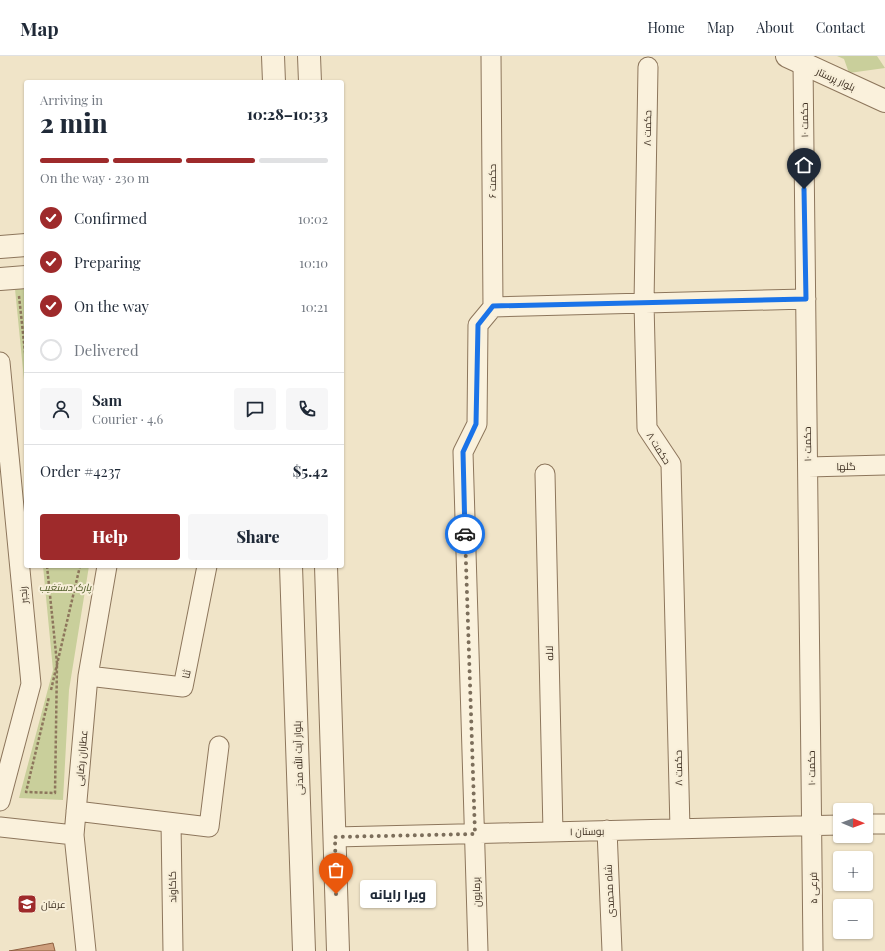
<!DOCTYPE html>
<meta charset="utf-8">
<style>
body{margin:0;font-family:"Playfair Display",Cairo,serif;background:#f6f6f7;color:#1f2937;height:100vh;display:flex;flex-direction:column;font-size:15px;white-space:nowrap}
*{box-sizing:border-box;margin:0}
p{font-size:13px;color:#747a83}
.icon{flex:none;width:22px;height:22px;fill:none;stroke:currentColor;stroke-width:2;stroke-linecap:round;stroke-linejoin:round}
.map{position:relative;flex:1;overflow:hidden}
.side{position:absolute;left:24px;top:24px;width:320px;height:488px;display:flex;flex-direction:column;background:#fff;border-radius:4px;box-shadow:0 1px 3px #0004}
.side>*{flex:none}
.needle{width:26px;rotate:91deg}
.fabs{position:absolute;left:833px;top:747px;display:grid;gap:8px}
.fabs a{display:grid;place-items:center;width:40px;height:40px;border-radius:4px;background:#fff;box-shadow:0 1px 3px #0004;font-size:20px}
.pin{position:absolute;display:grid;place-items:center;width:34px;height:34px;color:#fff;margin:-41px -17px;border-radius:50% 50% 50% 0;rotate:-45deg;box-shadow:0 0 4px #0007}
.pin .icon{rotate:45deg}
.courier{position:absolute;display:grid;place-items:center;width:40px;height:40px;margin:-20px;border:3px solid #1a73e8;border-radius:50%;background:#fff;color:#222;box-shadow:0 1px 5px #0007}
.bubble{position:absolute;height:28px;border-radius:4px;background:#fff;box-shadow:0 1px 3px #0004;font-size:13px;font-weight:800;line-height:28px;text-align:center}
.head em{font-style:normal;font-weight:800}
.head div{display:flex;flex-direction:column-reverse}
.head{display:flex;align-items:center;justify-content:space-between;height:68px;padding:0 16px}
h1{font-size:26px;font-weight:800;line-height:30px}
.bar{display:grid;grid-template-columns:repeat(4,1fr);gap:6px 4px;align-content:center;height:48px;padding:0 16px}
.bar i{height:5px;border-radius:3px;background:#e0e1e3}
.bar .current{background:#9e2a2b}
.bar p{grid-column:span 4}
.line{display:flex;align-items:center;gap:10px;padding:0 16px;border-top:1px solid #e0e1e3}
.line div{flex:1}
.round{display:grid;place-items:center;flex:none;width:42px;height:42px;border-radius:4px;background:#f6f6f7}
ol{padding:0 16px;list-style:none}
li{display:flex;align-items:center;gap:12px;height:44px}
li p{margin-inline-start:auto}
li .icon{padding:4px;border-radius:50%;background:#9e2a2b;color:#fff;stroke-width:4}
li:last-child{color:#747a83}
li i{width:22px;height:22px;border:2px solid #e0e1e3;border-radius:50%}
.primary-button{display:flex;gap:8px;margin-top:auto;padding:8px 16px}
.primary-button a{flex:1;height:46px;border-radius:4px;background:#9e2a2b;color:#fff;font-size:16px;font-weight:800;line-height:46px;text-align:center}
.primary-button a+a{background:#f6f6f7;color:#1f2937}
header{display:flex;align-items:center;gap:24px;box-sizing:border-box;height:56px;padding:0 20px;background:#fff;border-bottom:1px solid #e0e1e3}
header strong{font-size:19px}
nav{display:flex;gap:22px;margin-inline-start:auto;font-size:14px}
.map>svg:first-child{display:block}
.green{fill:#c9cf9b}
.building{fill:#cf9f7d;stroke:#8d5f41}
.lines{fill:none;stroke-linecap:round;stroke-linejoin:round}
.minor-casing{stroke:#8d765c;stroke-width:21}
.tertiary-casing{stroke:#8d765c;stroke-width:24}
.path{stroke:#8d765c;stroke-width:2.5;stroke-dasharray:3 2;stroke-linecap:butt}
.minor{stroke:#faf1dc;stroke-width:19}
.tertiary{stroke:#faf1dc;stroke-width:22}
.done{stroke:#7c6e5b;stroke-width:4;stroke-dasharray:0 7.2}
.route{stroke:#1a73e8;stroke-width:5}
.labels{text-anchor:middle;dominant-baseline:central;stroke-width:4;stroke-linejoin:round;paint-order:stroke}
.street-label{font-size:10px;fill:#3d2e20;stroke:#f7eed8}
.park-label{font-size:10px;font-style:italic;fill:#4d5a26;stroke:#f7eed8}
.poi-label{font-size:10px;fill:#3d2e20;stroke:#f7eed8;text-anchor:start}
</style>
<header>
<strong>Map</strong>
<nav><a>Home</a><a>Map</a><a>About</a><a>Contact</a></nav>
</header>
<div class="map">
<svg width="885" height="895" viewBox="0 0 885 895">
<rect width="100%" height="100%" fill="#f0e4c8"/>
<path class="green" d="M837,0H877L885,12L849,17L844,3Z
M26,232V344L15,233Z
M43,510H89L69,634L63,744L19,742L53,614Z"/>
<path class="building" d="M53,887L55,895H9Z"/>
<g class="lines">
<g class="minor-casing">
<path id="minor" d="M491,0L493,251
M803,7L813,895
M648,11L644,247L647,372L671,408L680,773
M493,251L806,243
M0,306L31,628L0,745
M808,411L885,409
M545,418L553,776
M88,620L183,631L207,510
M76,755L209,771L219,690
M171,767L173,895
M866,768H885
M0,771L74,779
M607,774L612,895
M335,781L840,769
M86,895L74,779L88,620L107,510
M478,895L463,396L477,368L478,269L493,251"/>
</g>
<g class="tertiary-casing">
<path id="tertiary" d="M273,0L274,26
M309,0L310,26
M787,0L885,45
M0,191L26,189
M0,223L26,221
M291,510L304,895
M326,510L338,895"/>
</g>
<path class="path" d="M19,240L26,305
M47,510L57,607L55,737L26,736L49,641
M51,634L80,510"/>
<use href="#minor" class="minor"/>
<use href="#tertiary" class="tertiary"/>
</g>
<g class="lines">
<path class="done" d="M336,838L335,781L475,778L465,478"/>
<path class="route" d="M465,478L463,396L476,368L478,269L493,250L806,243L804,133"/>
</g>
<defs>
<g id="school-square" transform="scale(1)"><rect x="-9" y="-9" width="18" height="18" rx="4" fill="#9e2a2b" stroke="#f7eed8"/><path d="M0-5L7-2L0 1L-7-2ZM-4 1L0 2.5L4 1V4Q0 6-4 4Z" fill="#fff"/></g>
</defs>
<g fill-rule="evenodd">
<use href="#school-square" x="27" y="848"/>
</g>
<g class="labels">
<g class="street-label">
<text transform="translate(836 23) rotate(25)">بلوار پرستار</text>
<text transform="translate(804 64) rotate(-91)">حکمت ۱۰</text>
<text transform="translate(647 72) rotate(-89)">حکمت ۸</text>
<text transform="translate(492 125) rotate(-90)">حکمت ۶</text>
<text transform="translate(807 388) rotate(-91)">حکمت ۱۰</text>
<text transform="translate(659 392) rotate(58)">حکمت ۸</text>
<text transform="translate(846 410) rotate(-1)">گلها</text>
<text transform="translate(23 539) rotate(-95)">رنجبر</text>
<text transform="translate(549 597) rotate(-91)">لاله</text>
<text transform="translate(186 618) rotate(-79)">ثنا</text>
<text transform="translate(81 702) rotate(-85)">عطاران رضایی</text>
<text transform="translate(298 702) rotate(-92)">بلوار آیت الله مدنی</text>
<text transform="translate(678 712) rotate(-91)">حکمت ۸</text>
<text transform="translate(811 712) rotate(-91)">حکمت ۱۰</text>
<text transform="translate(587 775) rotate(-1)">بوستان ۱</text>
<text transform="translate(172 831) rotate(-91)">کاکاوند</text>
<text transform="translate(813 832) rotate(-91)">فرعی ۵</text>
<text transform="translate(609 835) rotate(-93)">شاه محمدی</text>
<text transform="translate(476 836) rotate(-92)">برمایون</text>
</g>
<g class="park-label">
<text x="65" y="531">پارک دستغیب</text>
</g>
<g class="poi-label">
<text x="41" y="848">عرفان</text>
</g>
</g>
</svg>
<div class="fabs">
<a><svg class="needle" viewBox="-14 -14 28 28"><path d="M0-13l5 13h-10z" fill="#e53935"/><path d="M0 13l5-13h-10z" fill="#747a83"/></svg></a>
<a>+</a>
<a>−</a>
</div>
<div class="pin" style="left:336px;top:838px;background:#ea580c"><svg class="icon" aria-label="bag" viewBox="0 0 24 24"><path d="M5 8h14l-1 12H6zM9 8a3 3 0 0 1 6 0"/></svg></div>
<div class="pin" style="left:804px;top:133px;background:#1f2937"><svg class="icon" aria-label="home" viewBox="0 0 24 24"><path d="M3 11l9-7 9 7M6 9v11h12V9"/></svg></div>
<div class="courier" style="left:465px;top:478px"><svg class="icon" aria-label="car" viewBox="0 0 24 24"><path d="M5 17H2v-5l4-1 3-4h7l3 4 3 1v5h-3M9 17h6M6 11h13"/><circle cx="7" cy="17" r="2"/><circle cx="17" cy="17" r="2"/></svg></div>
<div class="bubble" style="left:360px;top:824px;width:76px">ویرا رایانه</div>
<section class="side">
<div class="head"><div><h1>2 min</h1><p>Arriving in</p></div><em>10:28–10:33</em></div>
<div class="bar"><i class="current"></i><i class="current"></i><i class="current"></i><i></i><p>On the way · 230 m</p></div>
<ol>
<li><svg class="icon" aria-label="check" viewBox="0 0 24 24"><path d="M5 12l5 5 9-10"/></svg>Confirmed<p>10:02</p></li>
<li><svg class="icon" aria-label="check" viewBox="0 0 24 24"><path d="M5 12l5 5 9-10"/></svg>Preparing<p>10:10</p></li>
<li><svg class="icon" aria-label="check" viewBox="0 0 24 24"><path d="M5 12l5 5 9-10"/></svg>On the way<p>10:21</p></li>
<li><i></i>Delivered</li>
</ol>
<div class="line" style="height:72px"><a class="round"><svg class="icon" aria-label="person" viewBox="0 0 24 24"><circle cx="12" cy="8" r="4"/><path d="M4 21q1-7 8-7t8 7"/></svg></a><div><b>Sam</b><p>Courier · 4.6</p></div><a class="round"><svg class="icon" aria-label="chat" viewBox="0 0 24 24"><path d="M4 5h16v11H9l-5 4z"/></svg></a><a class="round"><svg class="icon" aria-label="phone" viewBox="0 0 24 24"><path d="M5 4h4l2 5-3 2q2 4 5 5l2-3 5 2v4C11 20 4 13 5 4z"/></svg></a></div>
<div class="line" style="height:52px"><div>Order #4237</div><b>$5.42</b></div>
<div class="primary-button"><a>Help</a><a>Share</a></div>
</section>
</div>
